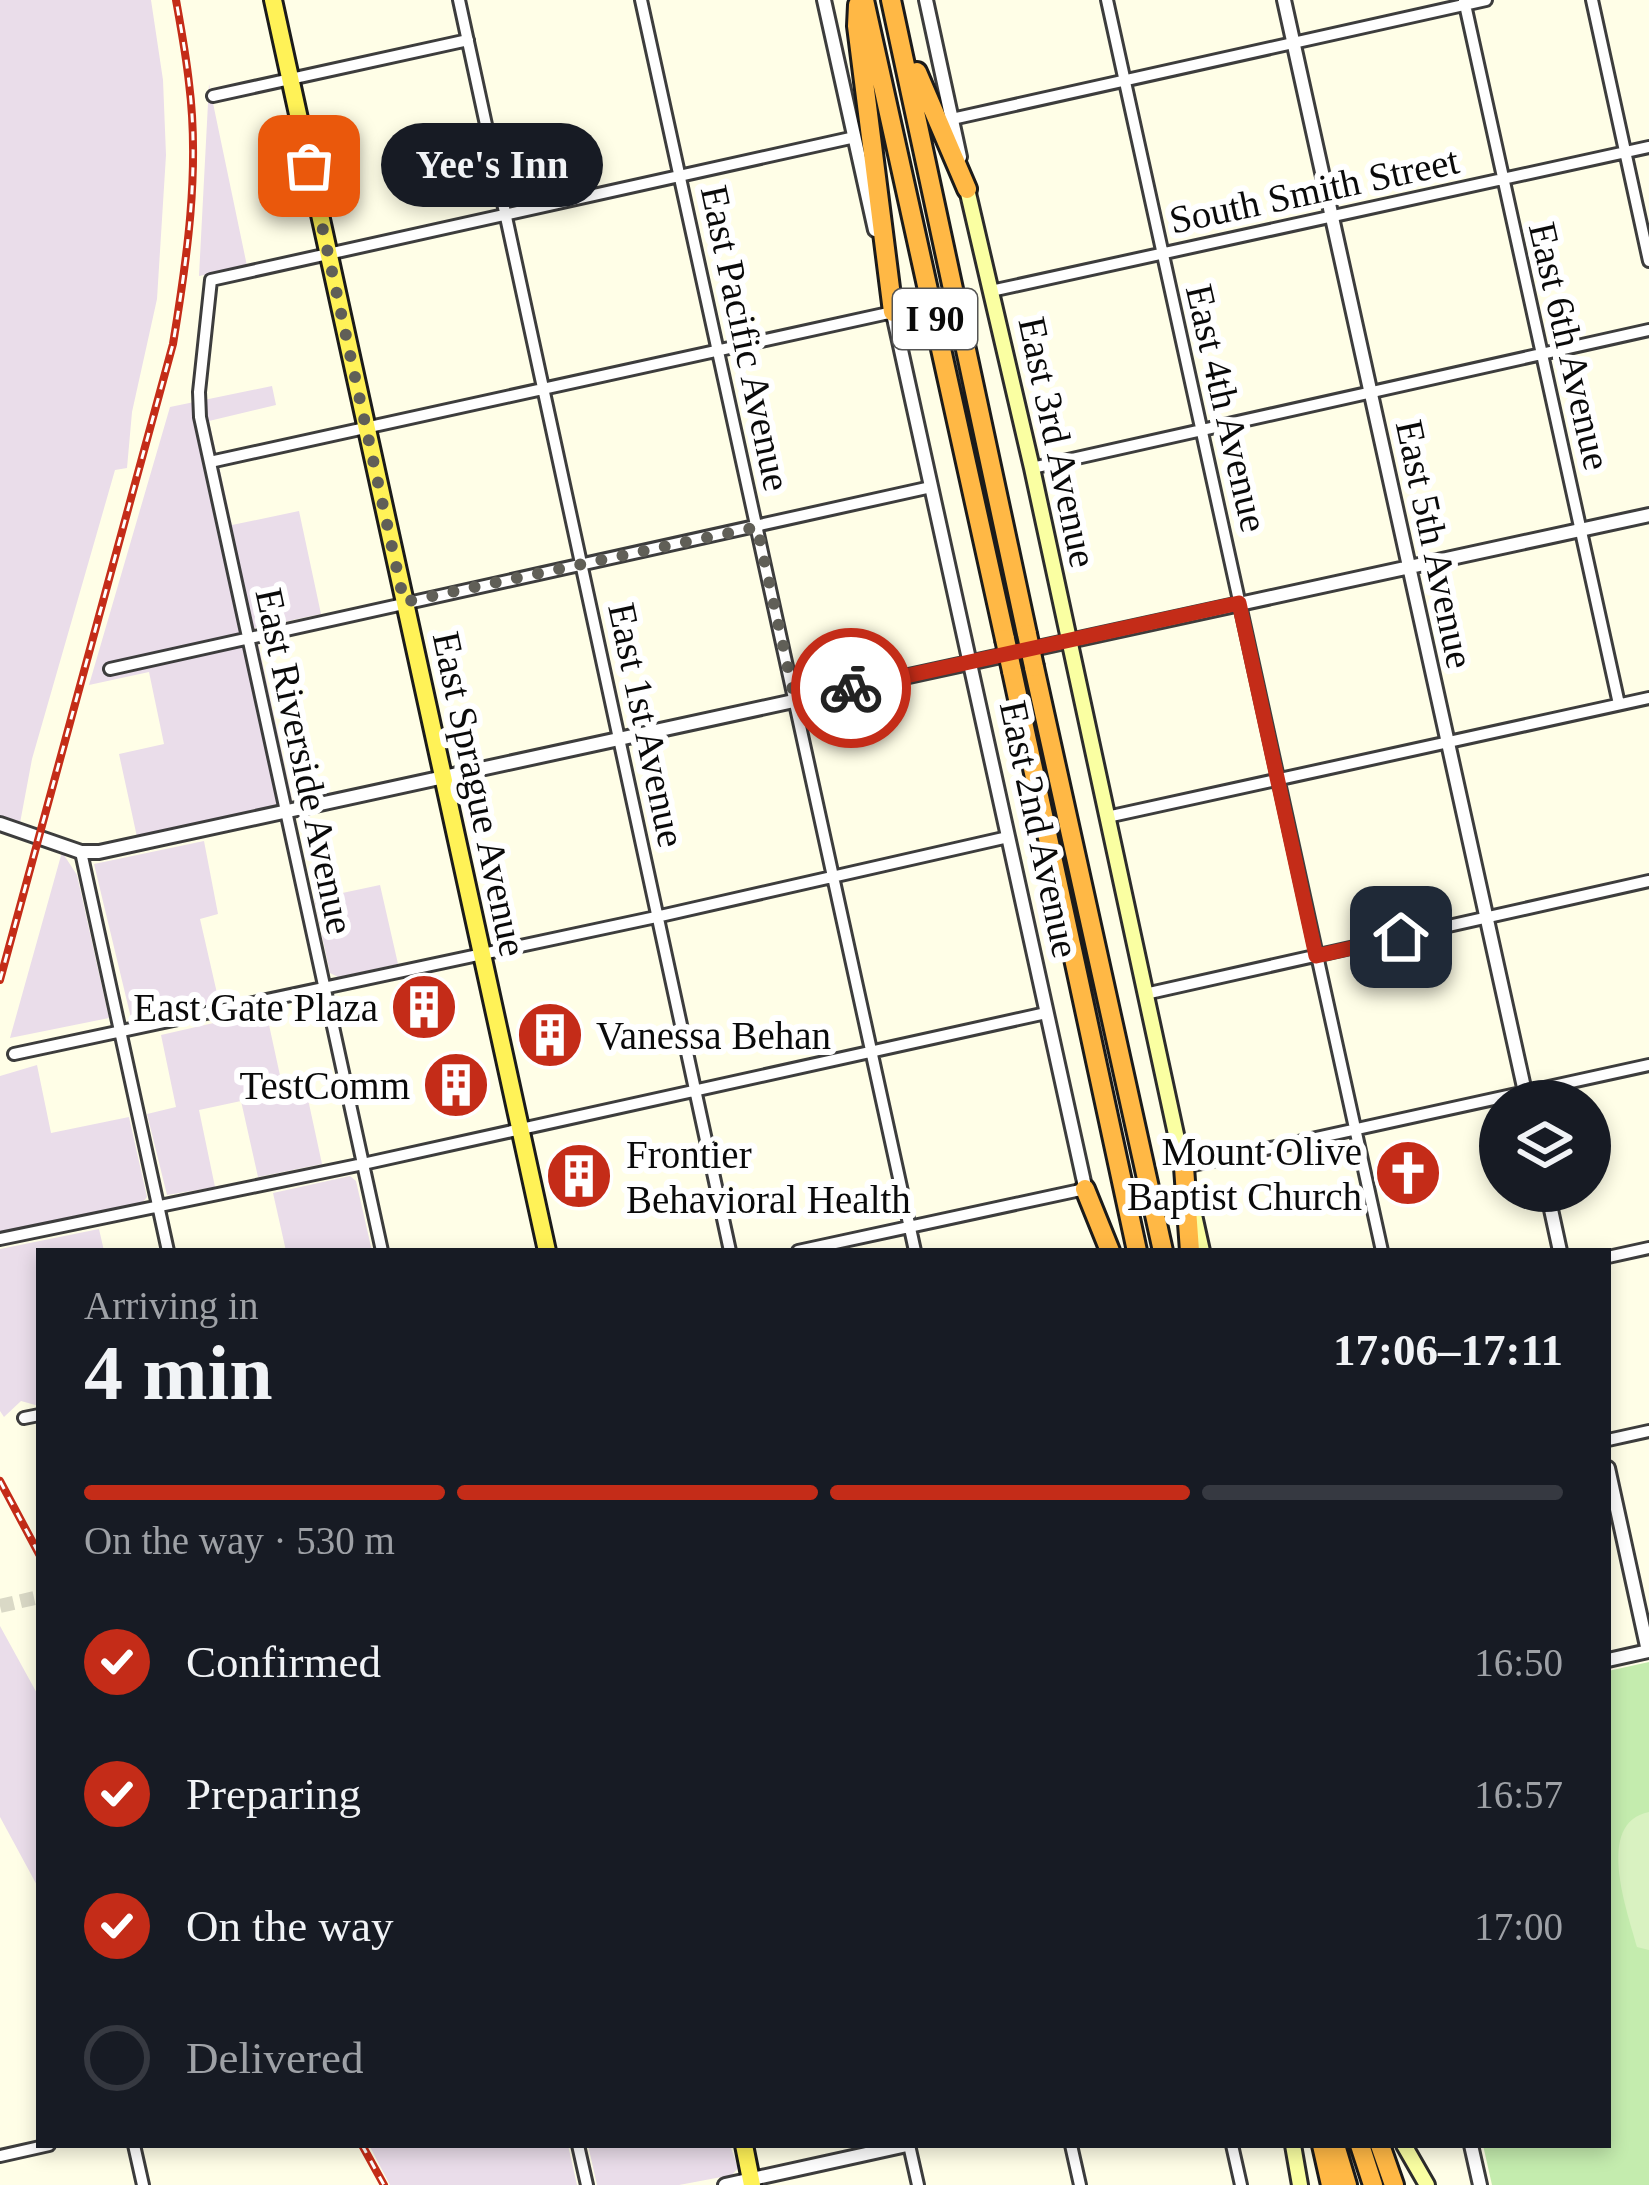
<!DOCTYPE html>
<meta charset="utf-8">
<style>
body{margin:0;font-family:"Times New Roman",serif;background:#20242c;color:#f1f3f6;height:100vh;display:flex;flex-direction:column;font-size:45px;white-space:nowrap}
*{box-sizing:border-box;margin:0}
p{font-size:39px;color:#9ea1a6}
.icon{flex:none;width:66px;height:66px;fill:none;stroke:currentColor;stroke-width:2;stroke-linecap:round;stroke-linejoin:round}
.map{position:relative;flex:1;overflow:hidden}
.details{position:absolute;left:36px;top:1248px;width:1575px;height:900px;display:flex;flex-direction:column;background:#171b24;border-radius:0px;box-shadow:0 6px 18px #0003}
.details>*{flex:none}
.tools{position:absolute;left:1479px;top:1080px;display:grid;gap:24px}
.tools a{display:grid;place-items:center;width:132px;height:132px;border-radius:50%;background:#171b24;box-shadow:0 6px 18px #0003;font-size:60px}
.pin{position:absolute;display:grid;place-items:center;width:102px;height:102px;color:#fff;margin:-51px;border-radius:24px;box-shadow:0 6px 18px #0006}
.courier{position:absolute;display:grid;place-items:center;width:120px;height:120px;margin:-60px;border:9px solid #c42c18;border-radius:50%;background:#fff;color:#222;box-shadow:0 3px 15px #0007}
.bubble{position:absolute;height:84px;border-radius:42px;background:#171b24;box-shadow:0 6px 18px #0003;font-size:39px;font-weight:700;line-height:84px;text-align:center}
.overview em{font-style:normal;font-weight:700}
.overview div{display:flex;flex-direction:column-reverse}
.overview{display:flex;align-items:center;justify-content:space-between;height:204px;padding:0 48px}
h1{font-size:78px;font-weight:700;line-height:90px}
.bar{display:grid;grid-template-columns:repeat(4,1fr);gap:18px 12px;align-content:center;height:144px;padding:0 48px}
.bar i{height:15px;border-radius:9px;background:#363941}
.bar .current{background:#c42c18}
.bar p{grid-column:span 4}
ol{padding:0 48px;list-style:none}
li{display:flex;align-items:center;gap:36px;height:132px}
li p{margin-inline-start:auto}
li .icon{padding:12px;border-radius:50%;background:#c42c18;color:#fff;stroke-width:4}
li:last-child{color:#9ea1a6}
li i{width:66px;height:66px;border:6px solid #363941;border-radius:50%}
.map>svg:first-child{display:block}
.industrial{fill:#eaddea}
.green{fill:#c4ecae}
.pitch{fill:#d9f2c1}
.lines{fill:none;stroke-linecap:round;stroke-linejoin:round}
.secondary-tunnel{stroke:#dad9c6;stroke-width:14;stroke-dasharray:14 7;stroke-linecap:butt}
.minor-casing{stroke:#3d3d3d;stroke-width:16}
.tertiary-casing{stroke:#3d3d3d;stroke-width:18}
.secondary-casing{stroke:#2c2c2c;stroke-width:20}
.primary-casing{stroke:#1b1b1b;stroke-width:22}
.motorway-casing{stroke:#1b1b1b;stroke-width:24}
.minor{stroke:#fff;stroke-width:10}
.tertiary{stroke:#fff;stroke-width:12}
.secondary{stroke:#faffa2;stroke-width:14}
.primary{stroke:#fff257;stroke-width:16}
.motorway{stroke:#ffb845;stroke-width:18}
.rail-casing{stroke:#c42c18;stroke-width:8}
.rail{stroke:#fff;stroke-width:3;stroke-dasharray:9;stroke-linecap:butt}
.motorway-bridge-casing{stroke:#1b1b1b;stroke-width:24;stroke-linecap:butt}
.motorway-bridge{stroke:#ffb845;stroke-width:18}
.done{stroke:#605f57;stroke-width:12;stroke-dasharray:0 21.6}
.route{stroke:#c42c18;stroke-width:15}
.labels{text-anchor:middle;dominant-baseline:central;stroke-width:12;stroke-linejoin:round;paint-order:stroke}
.shield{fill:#fff;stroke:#545454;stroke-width:3}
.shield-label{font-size:36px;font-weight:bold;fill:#0a0a0a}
.street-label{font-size:39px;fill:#0a0a0a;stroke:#fff}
.poi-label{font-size:39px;fill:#0a0a0a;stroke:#fff;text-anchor:end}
</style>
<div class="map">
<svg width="1649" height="2185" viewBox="0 0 1649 2185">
<rect width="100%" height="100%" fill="#fffee7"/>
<path class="industrial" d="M0,0H151L163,80L166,155L157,299L132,412L127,468L115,470L32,759L20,823L0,817Z
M209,84L247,266L199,276Z
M272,386L276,405L209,421L232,525L299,511L321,614L255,628L293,803L137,837L119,754L164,744L149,672L89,685L170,407Z
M204,841L218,914L200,919L219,1002L131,1018L94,864Z
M62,852L77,875L109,1018L10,1038Z
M380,885L398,964L338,977L330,973L314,899Z
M266,1011L281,1080L303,1076L322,1164L258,1177L241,1101L199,1110L215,1187L167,1195L147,1114L176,1107L161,1035Z
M37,1065L51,1133L129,1117L147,1197L143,1202L0,1232V1076Z
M350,1176L356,1181L372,1251H286L273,1193Z
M99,1229L104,1251H39V1406L21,1401L4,1417L0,1411V1249Z
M0,1626L39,1697V1889L0,1817Z
M369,2145H568L577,2185H390Z
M588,2145H730L738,2168L732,2175L679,2185H597Z"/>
<path class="green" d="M1649,1662V2185H1492L1483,2145H1608V1671Z"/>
<path class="pitch" d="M1649,1812V1950L1637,1947C1628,1912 1594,1823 1649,1812Z"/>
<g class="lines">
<path class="secondary-tunnel" d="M0,1606L39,1597"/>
<g class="minor-casing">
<path id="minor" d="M459,0L730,1251
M641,0L915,1251
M1107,0L1382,1251
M1464,0L1619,704
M1592,0L1649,261
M213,96L468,40
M952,119L1486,0
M991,291L1649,147
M210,462L893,312
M1032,468L1649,330
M110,669L931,487
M1107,817L1649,698
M81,852L168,1251
M1145,994L1649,881
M14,1054L656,917L1008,837
M1184,1167L1649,1065
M0,1239L363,1164L1046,1013
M382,1251L200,417L199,392L211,280L855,137
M798,1251L1085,1189
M1608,1257L1649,1248
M24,1418L39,1415
M1608,1440L1649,1431
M134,2145L143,2185
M578,2145L587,2185
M909,2145L918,2185
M1071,2145L1080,2185
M1232,2145L1241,2185
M0,2156L49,2145"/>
</g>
<g class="tertiary-casing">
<path id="tertiary" d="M824,0L875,230
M926,0L960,157
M1284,0L1527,1101
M892,309L1086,1191
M0,824L81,852H99L1649,515
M1547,1191L1560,1251
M1608,1468L1648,1651L1608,1660
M1471,2145L1480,2185
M725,2185L907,2145"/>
</g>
<g class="secondary-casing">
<path id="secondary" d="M967,189L1032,468L1185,1176
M1194,1215L1202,1251
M1293,2145L1300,2185
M1404,2145L1427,2185"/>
</g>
<g class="primary-casing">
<path id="primary" d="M273,0L547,1251
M744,2145L752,2185"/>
</g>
<g class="motorway-casing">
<path id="motorway" d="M864,0L1005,639
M891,0L1027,634
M858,5L857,26L893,312
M917,72L967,189
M1034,667L1163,1251
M1012,671L1137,1251
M1184,1167L1190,1251
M1085,1189L1110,1251
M1322,2145L1331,2185
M1335,2145L1347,2185
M1360,2145L1373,2185
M1380,2145L1394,2185"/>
</g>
<use href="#minor" class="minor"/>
<use href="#tertiary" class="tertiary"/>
<use href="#secondary" class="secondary"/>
<use href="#primary" class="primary"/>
<use href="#motorway" class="motorway"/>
<g class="rail-casing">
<path id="rail" d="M0,980L173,344C187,259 200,170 189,83C186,55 181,28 176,0
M0,1481L39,1554
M362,2145L384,2185"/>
</g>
<use href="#rail" class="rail"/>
<g class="motorway-bridge-casing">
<path id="motorway-bridge" d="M1027,634L1034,667
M1005,639L1012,671"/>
</g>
<use href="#motorway-bridge" class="motorway-bridge"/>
</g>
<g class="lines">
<path class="done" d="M309,166L404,602L757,527L795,700L851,688"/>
<path class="route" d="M851,688L1239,603L1316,956L1401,937"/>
</g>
<defs>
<g id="building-disc" transform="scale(3.45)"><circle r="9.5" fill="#c42c18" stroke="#fff"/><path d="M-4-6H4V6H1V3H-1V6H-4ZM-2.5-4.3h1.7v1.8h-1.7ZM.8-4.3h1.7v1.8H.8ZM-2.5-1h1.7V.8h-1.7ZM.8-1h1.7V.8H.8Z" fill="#fff"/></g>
<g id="church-disc" transform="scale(3.45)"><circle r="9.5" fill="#c42c18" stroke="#fff"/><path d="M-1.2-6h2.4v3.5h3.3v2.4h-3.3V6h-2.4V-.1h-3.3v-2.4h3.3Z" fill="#fff"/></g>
</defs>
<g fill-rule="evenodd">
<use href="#building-disc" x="424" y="1007"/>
<use href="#building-disc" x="550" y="1035"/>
<use href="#building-disc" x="456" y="1085"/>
<use href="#church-disc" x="1408" y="1173"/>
<use href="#building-disc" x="579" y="1176"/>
</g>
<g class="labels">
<rect class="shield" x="893" y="289" width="84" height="60" rx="9"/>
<g class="shield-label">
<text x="935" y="319">I 90</text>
</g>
<g class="street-label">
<text transform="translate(1314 190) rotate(-12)">South Smith Street</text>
<text transform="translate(746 338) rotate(78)">East Pacific Avenue</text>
<text transform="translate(1570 346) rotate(77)">East 6th Avenue</text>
<text transform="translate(1227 408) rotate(77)">East 4th Avenue</text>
<text transform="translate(1058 442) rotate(78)">East 3rd Avenue</text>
<text transform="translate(1435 544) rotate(78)">East 5th Avenue</text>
<text transform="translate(647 725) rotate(78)">East 1st Avenue</text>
<text transform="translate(305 761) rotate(78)">East Riverside Avenue</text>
<text transform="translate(480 794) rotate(78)">East Sprague Avenue</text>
<text transform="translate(1040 829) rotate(78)">East 2nd Avenue</text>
</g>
<g class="poi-label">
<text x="378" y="1007">East Gate Plaza</text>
<text x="596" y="1035" text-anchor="start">Vanessa Behan</text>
<text x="410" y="1085">TestComm</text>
<text x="1362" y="1151">Mount Olive<tspan x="1362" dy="45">Baptist Church</tspan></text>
<text x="626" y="1154" text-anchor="start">Frontier<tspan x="626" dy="45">Behavioral Health</tspan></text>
</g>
</g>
</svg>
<div class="tools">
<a><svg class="icon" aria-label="layers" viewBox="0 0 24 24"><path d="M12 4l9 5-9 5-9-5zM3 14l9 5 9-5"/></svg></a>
</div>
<div class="pin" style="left:309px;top:166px;background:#ea580c"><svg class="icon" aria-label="bag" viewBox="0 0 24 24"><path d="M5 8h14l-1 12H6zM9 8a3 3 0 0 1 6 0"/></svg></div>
<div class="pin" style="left:1401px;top:937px;background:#1f2937"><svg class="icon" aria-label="home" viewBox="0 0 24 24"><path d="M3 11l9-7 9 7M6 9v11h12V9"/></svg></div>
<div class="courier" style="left:851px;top:688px"><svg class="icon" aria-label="bike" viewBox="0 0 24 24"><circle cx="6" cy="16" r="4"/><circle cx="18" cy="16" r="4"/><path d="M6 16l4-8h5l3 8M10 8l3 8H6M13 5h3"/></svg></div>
<div class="bubble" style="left:381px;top:123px;width:222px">Yee's Inn</div>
<section class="details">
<div class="overview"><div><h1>4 min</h1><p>Arriving in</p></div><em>17:06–17:11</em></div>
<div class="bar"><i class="current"></i><i class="current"></i><i class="current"></i><i></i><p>On the way · 530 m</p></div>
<ol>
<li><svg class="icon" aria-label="check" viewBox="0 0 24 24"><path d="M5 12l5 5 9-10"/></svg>Confirmed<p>16:50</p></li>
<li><svg class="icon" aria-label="check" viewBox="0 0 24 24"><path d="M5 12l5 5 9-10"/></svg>Preparing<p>16:57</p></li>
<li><svg class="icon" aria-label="check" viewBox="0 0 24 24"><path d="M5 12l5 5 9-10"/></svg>On the way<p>17:00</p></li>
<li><i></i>Delivered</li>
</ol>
</section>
</div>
